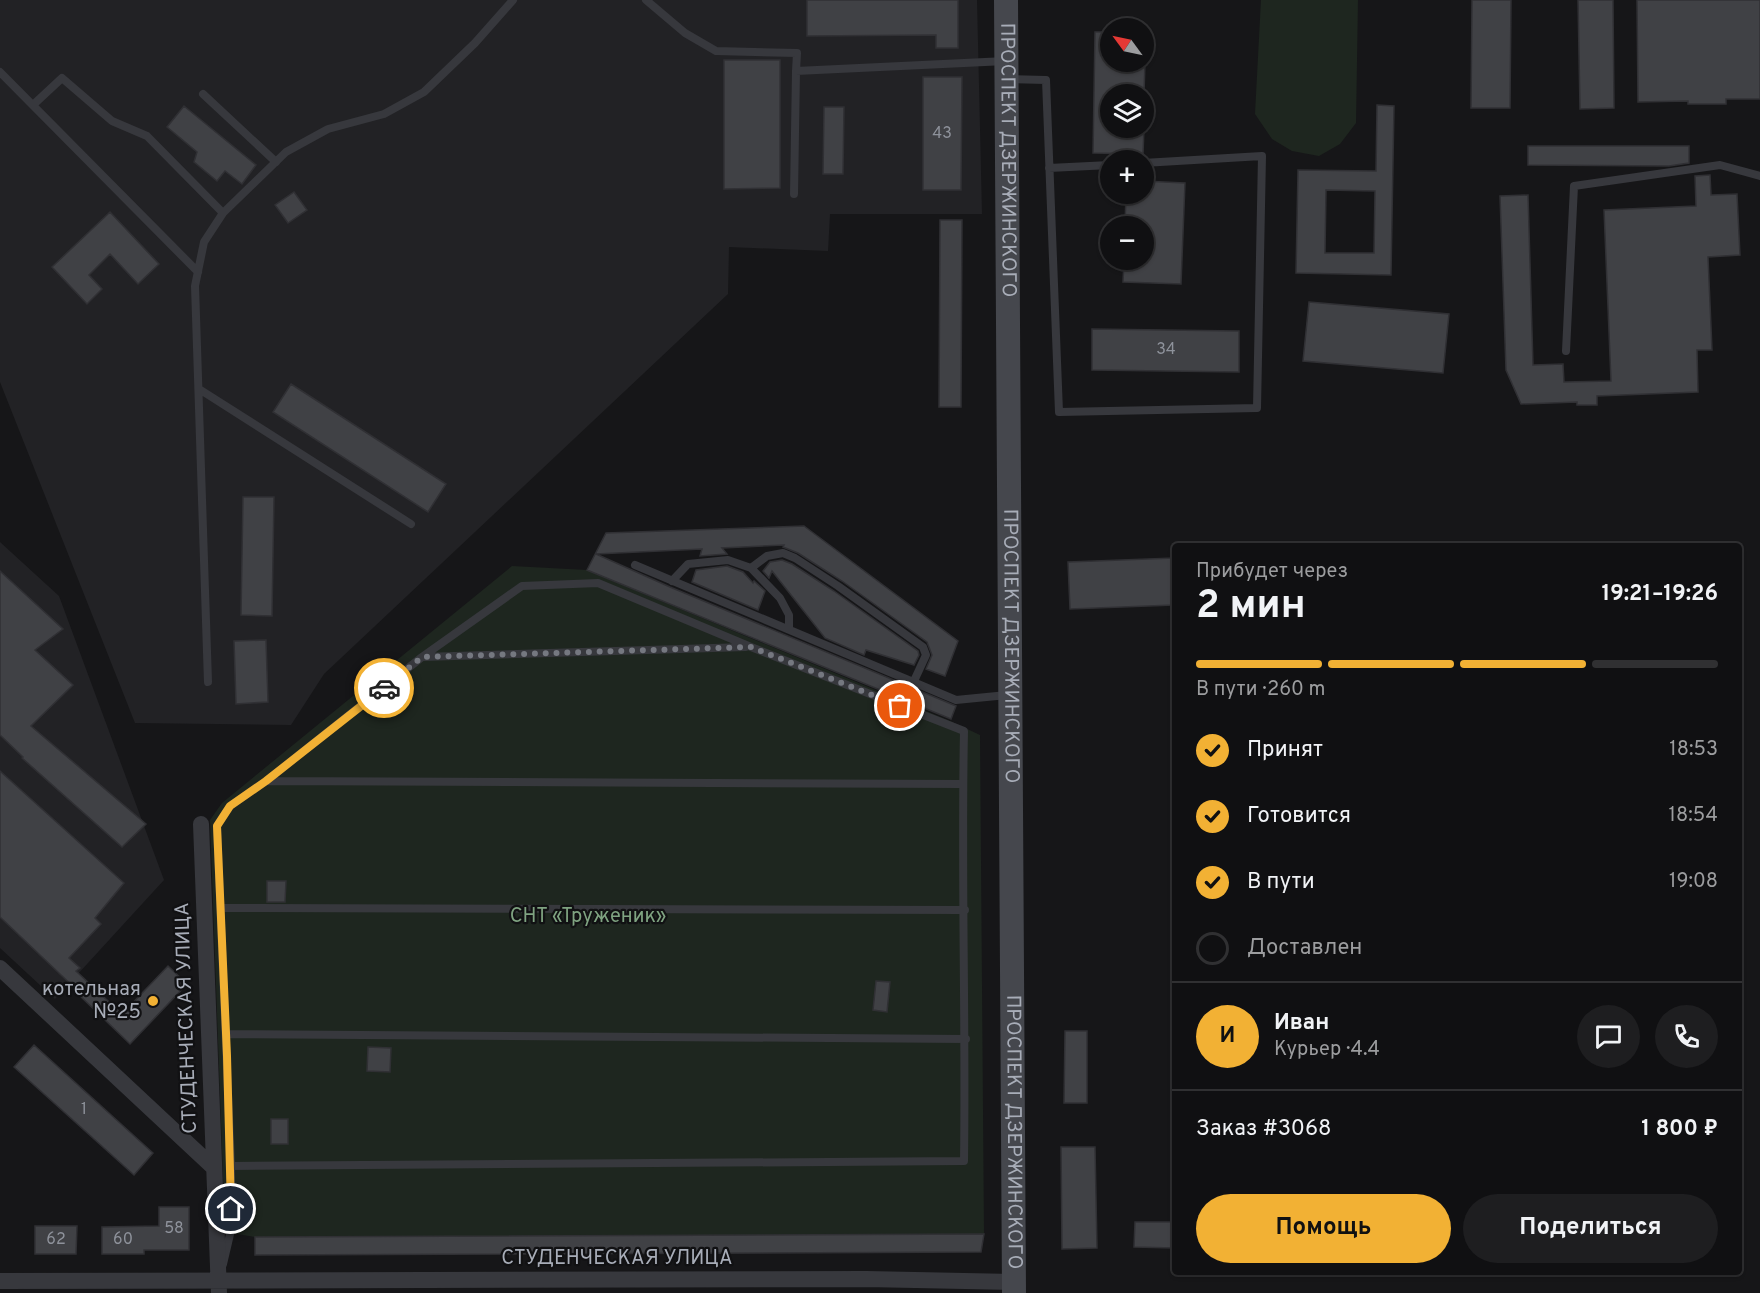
<!DOCTYPE html>
<html lang="ru">
<meta charset="utf-8">
<style>
body{margin:0;font-family:Overpass,sans-serif;background:#1e1e20;color:#f1f3f6;height:100vh;display:flex;flex-direction:column;font-size:22px;white-space:nowrap}
*{box-sizing:border-box;margin:0}
p{font-size:20px;color:#9c9d9f}
.icon{flex:none;width:33px;height:33px;fill:none;stroke:currentColor;stroke-width:2;stroke-linecap:round;stroke-linejoin:round}
.map{position:relative;flex:1;overflow:hidden}
.sheet{position:absolute;left:1172px;top:543px;width:570px;height:732px;display:flex;flex-direction:column;background:#101012;border-radius:6px;box-shadow:0 2px 4px #0004,0 0 0 2px #303032}
.sheet>*{flex:none}
.needle{width:39px;rotate:303deg}
.controls{position:absolute;left:1100px;top:18px;display:grid;gap:12px}
.controls a{display:grid;place-items:center;width:54px;height:54px;border-radius:50%;background:#101012;box-shadow:0 2px 4px #0004,0 0 0 2px #303032;font-size:30px}
.pin{position:absolute;display:grid;place-items:center;width:51px;height:51px;color:#fff;margin:-26px;border:3px solid #fff;border-radius:50%;box-shadow:0 2px 6px #0007}
.courier{position:absolute;display:grid;place-items:center;width:60px;height:60px;margin:-30px;border:4px solid #f2b134;border-radius:50%;background:#fff;color:#222;box-shadow:0 2px 8px #0007}
.headline em{font-style:normal;font-weight:700}
.headline div{display:flex;flex-direction:column-reverse}
.headline{display:flex;align-items:center;justify-content:space-between;height:102px;padding:0 24px}
h1{font-size:39px;font-weight:700;line-height:45px}
.bar{display:grid;grid-template-columns:repeat(4,1fr);gap:9px 6px;align-content:center;height:72px;padding:0 24px}
.bar i{height:8px;border-radius:4px;background:#303032}
.bar .selected{background:#f2b134}
.bar p{grid-column:span 4}
.line{display:flex;align-items:center;gap:15px;padding:0 24px;border-top:2px solid #303032}
.line div{flex:1}
.round{display:grid;place-items:center;flex:none;width:63px;height:63px;border-radius:32px;background:#1e1e20}
ol{padding:0 24px;list-style:none}
li{display:flex;align-items:center;gap:18px;height:66px}
li p{margin-inline-start:auto}
li .icon{padding:6px;border-radius:50%;background:#f2b134;color:#111;stroke-width:4}
li:last-child{color:#9c9d9f}
li i{width:33px;height:33px;border:3px solid #303032;border-radius:50%}
.action{display:flex;gap:12px;margin-top:auto;padding:12px 24px}
.action a{flex:1;height:69px;border-radius:36px;background:#f2b134;color:#111;font-size:24px;font-weight:700;line-height:69px;text-align:center}
.action a+a{background:#1e1e20;color:#f1f3f6}
.map>svg:first-child{display:block}
.built{fill:#222225}
.green{fill:#1e261f}
.building{fill:#404145;stroke:#303034;stroke-width:1.5;fill-rule:evenodd}
.lines{fill:none;stroke-linecap:round;stroke-linejoin:round}
.lane{stroke:#37383d;stroke-width:8}
.street{stroke:#37383d;stroke-width:16}
.secondary{stroke:#45474d;stroke-width:24}
.done{stroke:#757880;stroke-width:6;stroke-dasharray:0 10.8}
.route{stroke:#f2b134;stroke-width:8}
.poi-dot{fill:#f2b134;stroke:#111113;stroke-width:2}
.labels{text-anchor:middle;dominant-baseline:central;stroke-width:4.5;stroke-linejoin:round;paint-order:stroke}
.number-label{font-size:16px;fill:#8e929b}
.street-label{font-size:20px;fill:#a8adb8;stroke:#111113}
.park-label{font-size:20px;fill:#7fa381;stroke:#111113}
.poi-label{font-size:20px;fill:#a8adb8;stroke:#111113;text-anchor:end}
</style>
<div class="map">
<svg width="1760" height="1293" viewBox="0 0 1760 1293">
<rect width="100%" height="100%" fill="#161618"/>
<path class="built" d="M0,0H977L982,214H830L828,251L729,247L728,294L324,674L291,725L135,723L0,382Z
M0,542L59,596L164,880L55,999L0,948Z"/>
<path class="green" d="M1261,0H1358L1356,123L1340,144L1319,156L1292,151L1272,139L1255,114Z
M512,566L587,570L950,721L980,735L984,1234L255,1237L225,1232L210,820L222,803Z"/>
<path class="building" d="M807,0H958V48H936V35L807,36Z
M1472,0H1511L1510,108H1471Z
M1578,0H1613L1614,108L1580,109Z
M1637,0H1760V99H1726V104H1688V101L1638,102Z
M1095,32H1110V62H1145L1144,94H1110V128H1144L1143,154L1093,153Z
M724,60H780V188L724,189Z
M923,77H962L961,190H923Z
M1377,105L1394,106L1391,275L1296,273L1298,170L1376,171ZM1326,190L1375,191L1374,253H1325Z
M184,106L256,165L242,184L225,171L217,181L194,162L197,152L167,127Z
M824,107H844L843,174H823Z
M1528,146H1689V163L1669,166L1528,165Z
M1710,175L1711,195L1737,194L1740,255L1708,257L1712,350H1697L1698,392L1597,396V405H1577V402L1521,404L1506,370L1500,196L1528,195L1533,365L1563,364L1564,382L1611,381L1604,210L1696,206L1695,176Z
M1143,181L1185,183L1181,284L1123,282L1124,260H1143V226H1125L1126,194H1143Z
M294,192L307,210L288,223L275,205Z
M110,212L159,264L138,284L110,254L89,275L102,289L87,304L52,267Z
M940,220H962L961,407H939Z
M1309,302L1449,314L1443,373L1303,361Z
M1092,329L1239,331V372L1092,370Z
M291,384L446,484L428,512L273,412Z
M243,497H274L272,616L241,615Z
M804,526L958,641L945,676L926,669L932,655L927,642L842,581L798,553L783,547L784,545L722,548L727,554L700,556L702,549L596,554L670,587L956,706L951,719L587,570L606,533Z
M1174,558V605L1070,609L1068,562Z
M782,560L792,564L834,591L918,651L919,655L914,665L866,650L864,655L825,638L772,571L769,578L763,571L770,562Z
M727,566L743,572L753,583L754,581L765,591L758,610L692,582L696,570Z
M0,571L63,629L35,650L73,685L31,726L146,824L122,847L22,758L23,757L0,735Z
M266,640L268,702L236,704L234,641Z
M0,771L124,883L95,918L101,924L69,958L80,968L76,971L122,1014L168,966L187,984L130,1044L78,994L80,993L0,917Z
M267,881H286L285,902H267Z
M876,981L890,982L887,1012L873,1010Z
M1065,1031H1087V1103H1064Z
M34,1045L153,1153L134,1175L14,1067Z
M368,1047L391,1048L390,1072L367,1071Z
M271,1119H288V1144H271Z
M1061,1147H1095L1097,1248L1062,1249Z
M159,1207H189V1250H144V1254H102V1227L159,1226Z
M1135,1222H1174V1248L1134,1247Z
M35,1226H77L76,1254H35Z
M984,1234L981,1252L255,1255V1237Z"/>
<g class="lines">
<path class="lane" d="M646,0L685,33L716,51L797,53L796,71L1006,61
M0,72L198,272
M1010,79L1046,80L1059,412L1257,408L1262,156L1143,163
M203,94L276,162
M33,105L62,78L112,121L147,136L223,213
M1049,168L1110,165
M794,194L796,71
M1566,351L1574,186L1720,165L1760,176
M199,389L411,524
M635,565L956,700L1007,695
M751,568L767,556L783,553L795,558L838,586L923,647L926,655L914,681
M672,581L688,564L728,560L751,568L780,598L789,615V629
M423,657L746,647
M208,682L195,286L204,242L223,213L286,152L328,129L384,114L424,92L475,43L513,0
M266,781L963,784
M221,908L965,910
M226,1034L966,1039
M223,1264L231,1230V1166L217,826L230,806L266,781L422,657L522,586L598,583L751,647L964,731C961,874 966,1018 964,1161L231,1166"/>
<path class="street" d="M201,824L219,1293
M0,968L213,1167
M0,1281L866,1279L1014,1282"/>
<path class="secondary" id="s1" d="M1006,0L1014,1293"/>
</g>
<g class="lines">
<path class="done" d="M384,688L422,657L751,647L900,706"/>
<path class="route" d="M231,1209L227,1056L217,826L230,806L266,781L384,688"/>
</g>
<circle class="poi-dot" cx="153" cy="1001" r="6"/>
<g class="labels">
<g class="number-label">
<text x="942" y="134">43</text>
<text x="1166" y="350">34</text>
<text x="84" y="1110">1</text>
<text x="174" y="1229">58</text>
<text x="56" y="1240">62</text>
<text x="123" y="1240">60</text>
</g>
<g class="street-label">
<text stroke="none"><textPath href="#s1" startOffset="160">ПРОСПЕКТ ДЗЕРЖИНСКОГО</textPath></text>
<text stroke="none"><textPath href="#s1" startOffset="646">ПРОСПЕКТ ДЗЕРЖИНСКОГО</textPath></text>
<text transform="translate(187 1018) rotate(-92)">СТУДЕНЧЕСКАЯ УЛИЦА</text>
<text stroke="none"><textPath href="#s1" startOffset="1132">ПРОСПЕКТ ДЗЕРЖИНСКОГО</textPath></text>
<text x="617" y="1259">СТУДЕНЧЕСКАЯ УЛИЦА</text>
</g>
<g class="park-label">
<text x="588" y="917">СНТ «Труженик»</text>
</g>
<g class="poi-label">
<text x="141" y="990">котельная<tspan x="141" dy="23">№25</tspan></text>
</g>
</g>
</svg>
<div class="controls">
<a><svg class="needle" viewBox="-14 -14 28 28"><path d="M0-13l5 13h-10z" fill="#e53935"/><path d="M0 13l5-13h-10z" fill="#9c9d9f"/></svg></a>
<a><svg class="icon" aria-label="layers" viewBox="0 0 24 24"><path d="M12 4l9 5-9 5-9-5zM3 14l9 5 9-5"/></svg></a>
<a>+</a>
<a>−</a>
</div>
<div class="pin" style="left:900px;top:706px;background:#ea580c"><svg class="icon" aria-label="bag" viewBox="0 0 24 24"><path d="M5 8h14l-1 12H6zM9 8a3 3 0 0 1 6 0"/></svg></div>
<div class="pin" style="left:231px;top:1209px;background:#1f2937"><svg class="icon" aria-label="home" viewBox="0 0 24 24"><path d="M3 11l9-7 9 7M6 9v11h12V9"/></svg></div>
<div class="courier" style="left:384px;top:688px"><svg class="icon" aria-label="car" viewBox="0 0 24 24"><path d="M5 17H2v-5l4-1 3-4h7l3 4 3 1v5h-3M9 17h6M6 11h13"/><circle cx="7" cy="17" r="2"/><circle cx="17" cy="17" r="2"/></svg></div>
<section class="sheet">
<div class="headline"><div><h1>2 мин</h1><p>Прибудет через</p></div><em>19:21–19:26</em></div>
<div class="bar"><i class="selected"></i><i class="selected"></i><i class="selected"></i><i></i><p>В пути · 260 m</p></div>
<ol>
<li><svg class="icon" aria-label="check" viewBox="0 0 24 24"><path d="M5 12l5 5 9-10"/></svg>Принят<p>18:53</p></li>
<li><svg class="icon" aria-label="check" viewBox="0 0 24 24"><path d="M5 12l5 5 9-10"/></svg>Готовится<p>18:54</p></li>
<li><svg class="icon" aria-label="check" viewBox="0 0 24 24"><path d="M5 12l5 5 9-10"/></svg>В пути<p>19:08</p></li>
<li><i></i>Доставлен</li>
</ol>
<div class="line" style="height:108px"><b class="round" style="background:#f2b134;color:#111">И</b><div><b>Иван</b><p>Курьер · 4.4</p></div><a class="round"><svg class="icon" aria-label="chat" viewBox="0 0 24 24"><path d="M4 5h16v11H9l-5 4z"/></svg></a><a class="round"><svg class="icon" aria-label="phone" viewBox="0 0 24 24"><path d="M5 4h4l2 5-3 2q2 4 5 5l2-3 5 2v4C11 20 4 13 5 4z"/></svg></a></div>
<div class="line" style="height:78px"><div>Заказ #3068</div><b>1 800 ₽</b></div>
<div class="action"><a>Помощь</a><a>Поделиться</a></div>
</section>
</div>
